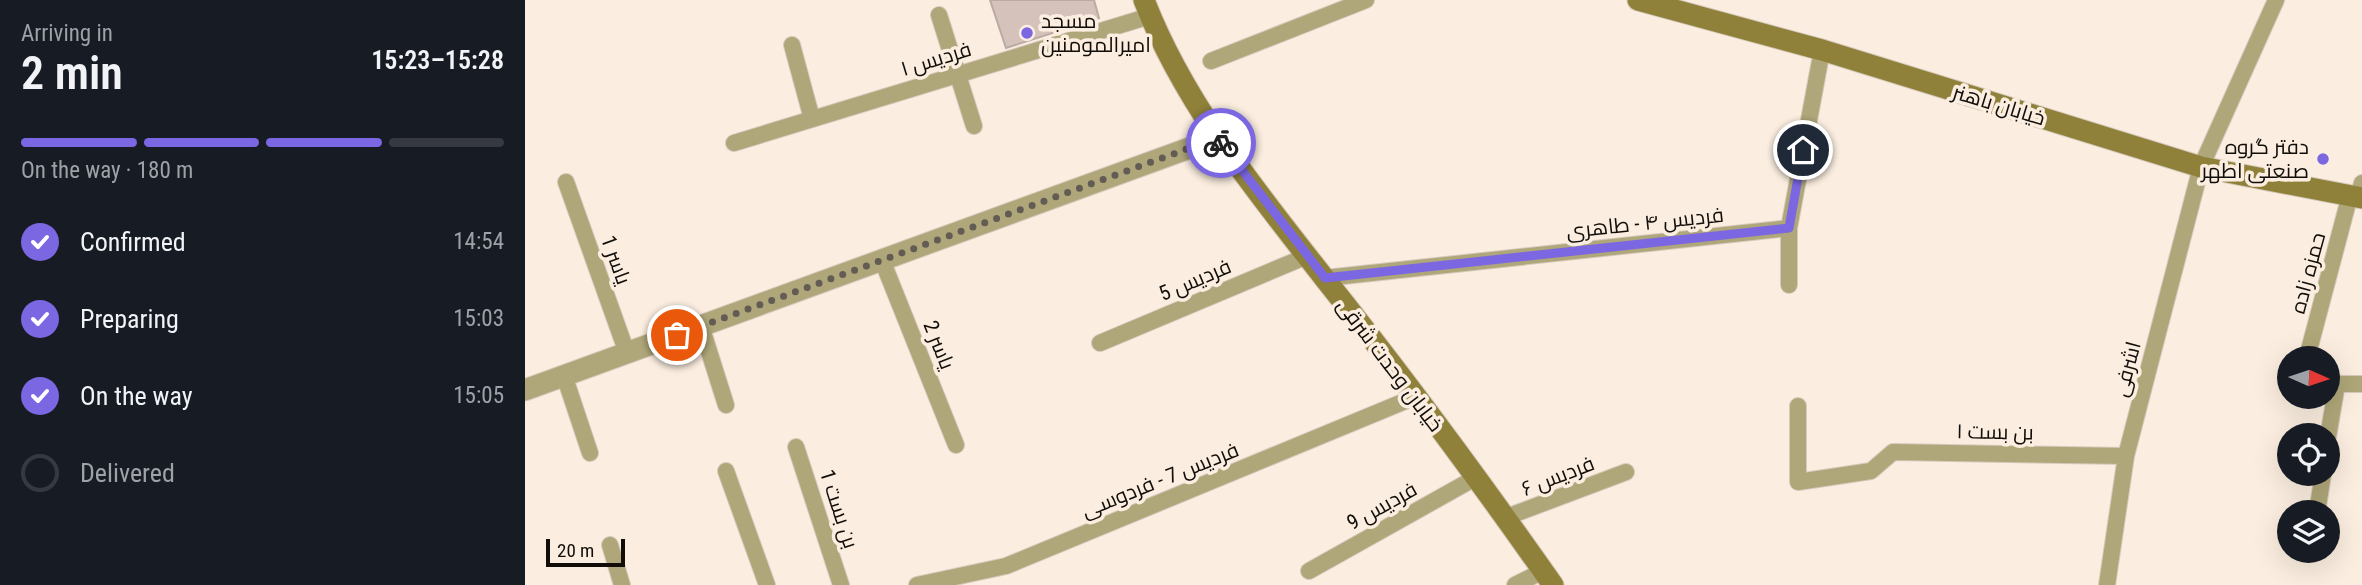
<!DOCTYPE html>
<meta charset="utf-8">
<style>
body{margin:0;font-family:"Roboto Condensed",Cairo,sans-serif;background:#20242c;color:#f1f3f6;height:100vh;display:flex;flex-direction:column;font-size:26px;white-space:nowrap}
*{box-sizing:border-box;margin:0}
p{font-size:23px;color:#9ea1a6}
.icon{flex:none;width:38px;height:38px;fill:none;stroke:currentColor;stroke-width:2;stroke-linecap:round;stroke-linejoin:round}
.map{position:relative;flex:1;overflow:hidden}
.details{display:flex;flex-direction:column;background:#171b24;width:525px}
.details>*{flex:none}
.needle{width:46px;rotate:93deg}
.controls{position:absolute;left:1752px;top:346px;display:grid;gap:14px}
.controls a{display:grid;place-items:center;width:63px;height:63px;border-radius:50%;background:#171b24;box-shadow:0 7px 28px #0002;font-size:35px}
.scale{position:absolute;left:21px;bottom:18px;width:79px;box-sizing:border-box;padding-left:7px;border:4px solid #110d08;border-top:0;font-size:19px;line-height:24px;white-space:nowrap;color:#110d08;-webkit-text-stroke:5px #fbeee0;paint-order:stroke}
.pin{position:absolute;display:grid;place-items:center;width:60px;height:60px;color:#fff;margin:-30px;border:4px solid #fff;border-radius:50%;box-shadow:0 2px 7px #0007}
.courier{position:absolute;display:grid;place-items:center;width:70px;height:70px;margin:-35px;border:5px solid #7b67e2;border-radius:50%;background:#fff;color:#222;box-shadow:0 2px 9px #0007}
.overview em{font-style:normal;font-weight:600}
.overview div{display:flex;flex-direction:column-reverse}
.overview{display:flex;align-items:center;justify-content:space-between;height:119px;padding:0 21px}
h1{font-size:46px;font-weight:600;line-height:52px}
.bar{display:grid;grid-template-columns:repeat(4,1fr);gap:10px 7px;align-content:center;height:84px;padding:0 21px}
.bar i{height:9px;border-radius:5px;background:#363941}
.bar .selected{background:#7b67e2}
.bar p{grid-column:span 4}
ol{padding:0 21px;list-style:none}
li{display:flex;align-items:center;gap:21px;height:77px}
li p{margin-inline-start:auto}
li .icon{padding:7px;border-radius:50%;background:#7b67e2;color:#fff;stroke-width:4}
li:last-child{color:#9ea1a6}
li i{width:38px;height:38px;border:4px solid #363941;border-radius:50%}
main{display:flex;flex:1;min-height:0}
.map>svg:first-child{display:block}
.building{fill:#d4c2bb;stroke:#bcaaa4;stroke-width:2}
.lines{fill:none;stroke-linecap:round;stroke-linejoin:round}
.lane-casing{stroke:#d6cabd;stroke-width:18}
.street-casing{stroke:#d6cabd;stroke-width:23}
.secondary-casing{stroke:#d6cabd;stroke-width:23}
.lane{stroke:#afa679;stroke-width:16}
.street{stroke:#afa679;stroke-width:21}
.secondary{stroke:#8f813a;stroke-width:21}
.done{stroke:#635c54;stroke-width:7;stroke-dasharray:0 12.6}
.route{stroke:#7b67e2;stroke-width:9}
.poi-dot{fill:#7b67e2;stroke:#fbeee0;stroke-width:2.5}
.labels{text-anchor:middle;dominant-baseline:central;stroke-width:7;stroke-linejoin:round;paint-order:stroke}
.poi-label{font-size:21px;fill:#110d08;stroke:#fbeee0;text-anchor:start}
.street-label{font-size:21px;fill:#110d08;stroke:#fbeee0}
</style>
<main>
<section class="details">
<div class="overview"><div><h1>2 min</h1><p>Arriving in</p></div><em>15:23–15:28</em></div>
<div class="bar"><i class="selected"></i><i class="selected"></i><i class="selected"></i><i></i><p>On the way · 180 m</p></div>
<ol>
<li><svg class="icon" aria-label="check" viewBox="0 0 24 24"><path d="M5 12l5 5 9-10"/></svg>Confirmed<p>14:54</p></li>
<li><svg class="icon" aria-label="check" viewBox="0 0 24 24"><path d="M5 12l5 5 9-10"/></svg>Preparing<p>15:03</p></li>
<li><svg class="icon" aria-label="check" viewBox="0 0 24 24"><path d="M5 12l5 5 9-10"/></svg>On the way<p>15:05</p></li>
<li><i></i>Delivered</li>
</ol>
</section>
<div class="map">
<svg width="1837" height="585" viewBox="0 0 1837 585">
<rect width="100%" height="100%" fill="#fbeee0"/>
<path class="building" d="M465,0H569L574,18L481,48Z"/>
<g class="lines">
<g class="lane-casing">
<path id="lane" d="M414,15L449,126
M267,45L287,119
M686,61L841,0
M209,143L625,16
M41,182L102,353
M1833,197L1837,183
M1264,228V285
M357,260L431,445
M800,278L1264,228L1297,50
M176,326L201,405
M575,343L782,256
M1791,359L1784,350L1825,195
M1802,373L1812,384H1837
M39,375L65,453
M1273,406V482L1346,471L1368,452L1601,456
M1802,443L1812,384
M271,447L316,585
M201,471L242,585
M1792,513L1798,474
M979,518L1101,472
M85,545L97,585
M784,571L950,478
M392,585L481,566L890,397
M990,585L1018,571
M1582,585L1601,456L1676,167L1751,0"/>
</g>
<g class="street-casing">
<path id="street" d="M0,390L692,138"/>
</g>
<g class="secondary-casing">
<path id="secondary" d="M619,0C659,104 732,192 800,279C879,378 955,481 1028,585
M1113,0L1297,50L1676,167L1837,198"/>
</g>
<use href="#lane" class="lane"/>
<use href="#street" class="street"/>
<use href="#secondary" class="secondary"/>
</g>
<g class="lines">
<path class="done" d="M152,335L692,138L696,143"/>
<path class="route" d="M696,143L800,278L1264,228L1278,150"/>
</g>
<g class="poi-dot">
<circle cx="502" cy="33" r="7"/>
<circle cx="1798" cy="159" r="7"/>
</g>
<g class="labels">
<g class="poi-label">
<text x="516" y="21">مسجد<tspan x="516" dy="24">امیرالمومنین</tspan></text>
<text x="1784" y="147" text-anchor="end">دفتر گروه<tspan x="1784" dy="24">صنعتی اطهر</tspan></text>
</g>
<g class="street-label">
<text transform="translate(411 59) rotate(-17)">فردیس ۱</text>
<text transform="translate(1474 105) rotate(17)">خیابان باهنر</text>
<text transform="translate(1120 223) rotate(-6)">فردیس ۴ - طاهری</text>
<text transform="translate(91 260) rotate(70)">یاسر 1</text>
<text transform="translate(1783 273) rotate(-75)">حمزه زاده</text>
<text transform="translate(670 280) rotate(-23)">فردیس 5</text>
<text transform="translate(414 345) rotate(68)">یاسر 2</text>
<text transform="translate(865 365) rotate(53)">خیابان وحدت شرقی</text>
<text transform="translate(1602 369) rotate(-75)">اشرفی</text>
<text transform="translate(1470 432) rotate(1)">بن بست ۱</text>
<text transform="translate(1033 476) rotate(-21)">فردیس ۶</text>
<text transform="translate(635 480) rotate(-22)">فردیس 7 - فردوسی</text>
<text transform="translate(857 506) rotate(-29)">فردیس 9</text>
<text transform="translate(314 509) rotate(72)">بن بست 1</text>
</g>
</g>
</svg>
<div class="controls">
<a><svg class="needle" viewBox="-14 -14 28 28"><path d="M0-13l5 13h-10z" fill="#e53935"/><path d="M0 13l5-13h-10z" fill="#9ea1a6"/></svg></a>
<a><svg class="icon" aria-label="locate" viewBox="0 0 24 24"><circle cx="12" cy="12" r="6"/><path d="M12 2v4M12 18v4M2 12h4M18 12h4"/></svg></a>
<a><svg class="icon" aria-label="layers" viewBox="0 0 24 24"><path d="M12 4l9 5-9 5-9-5zM3 14l9 5 9-5"/></svg></a>
</div>
<div class="scale">20 m</div>
<div class="pin" style="left:152px;top:335px;background:#ea580c"><svg class="icon" aria-label="bag" viewBox="0 0 24 24"><path d="M5 8h14l-1 12H6zM9 8a3 3 0 0 1 6 0"/></svg></div>
<div class="pin" style="left:1278px;top:150px;background:#1f2937"><svg class="icon" aria-label="home" viewBox="0 0 24 24"><path d="M3 11l9-7 9 7M6 9v11h12V9"/></svg></div>
<div class="courier" style="left:696px;top:143px"><svg class="icon" aria-label="bike" viewBox="0 0 24 24"><circle cx="6" cy="16" r="4"/><circle cx="18" cy="16" r="4"/><path d="M6 16l4-8h5l3 8M10 8l3 8H6M13 5h3"/></svg></div>
</div>
</main>
